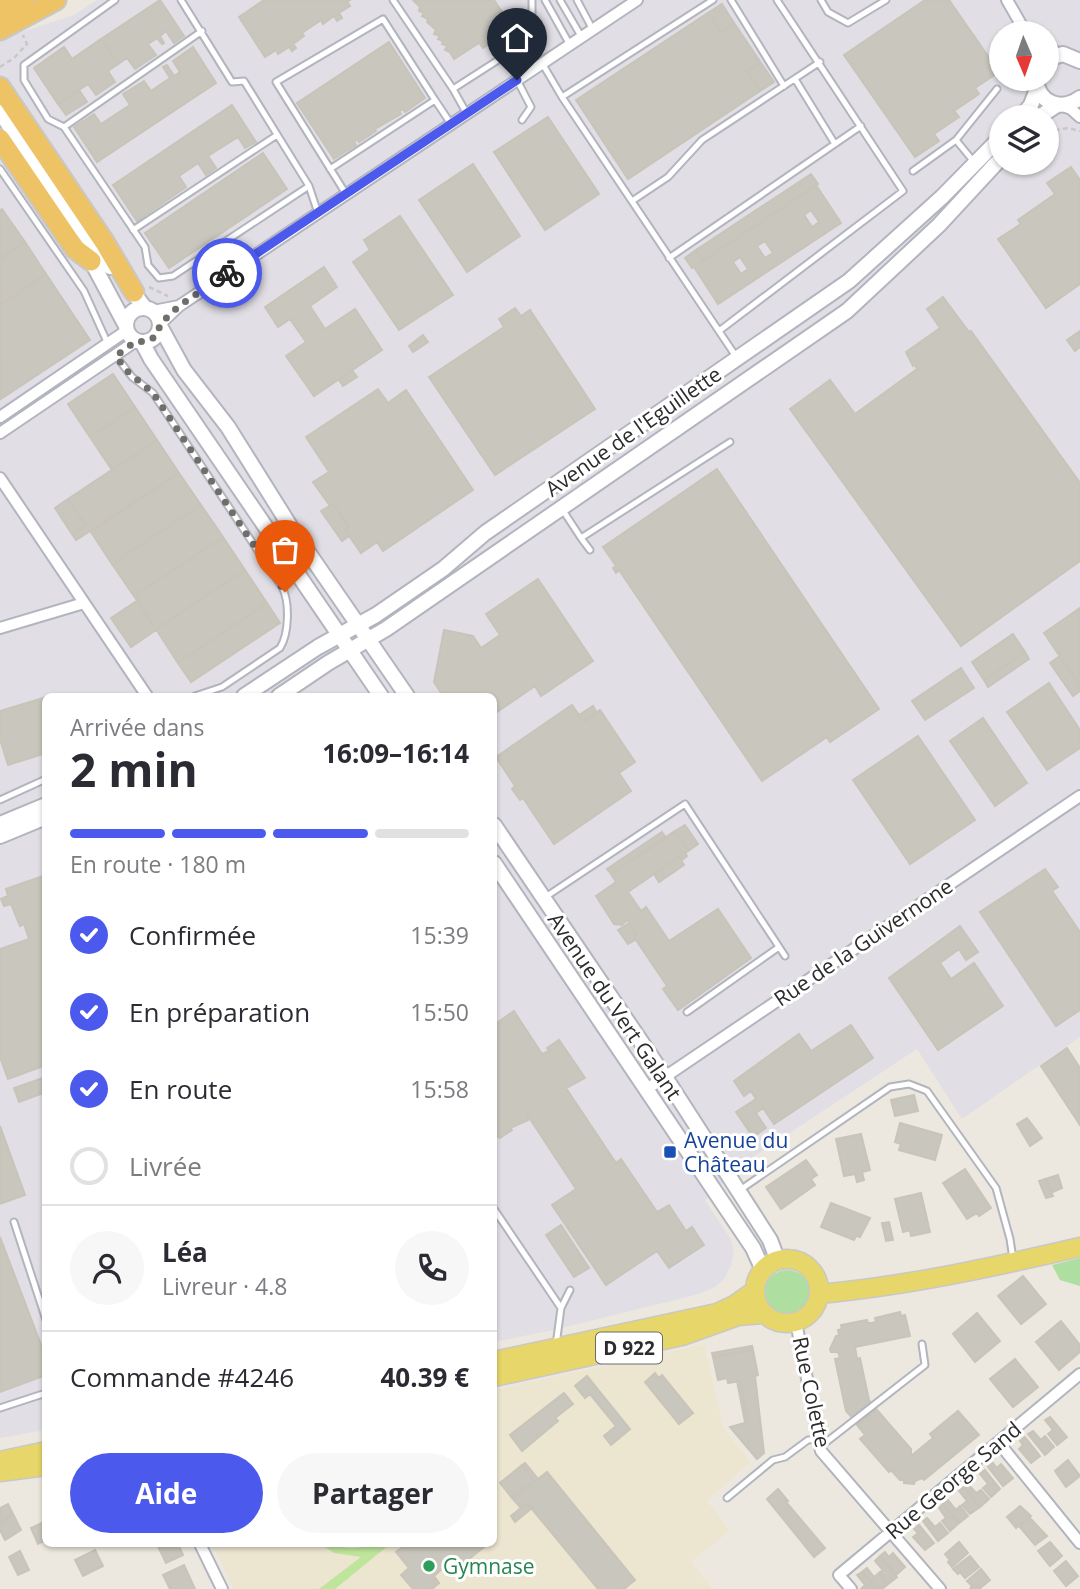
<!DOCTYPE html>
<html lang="fr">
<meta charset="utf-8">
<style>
body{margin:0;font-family:"Open Sans",sans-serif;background:#f7f7f7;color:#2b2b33;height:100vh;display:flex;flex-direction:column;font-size:26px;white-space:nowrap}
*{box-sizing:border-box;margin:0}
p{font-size:23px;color:#7c7c81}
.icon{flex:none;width:38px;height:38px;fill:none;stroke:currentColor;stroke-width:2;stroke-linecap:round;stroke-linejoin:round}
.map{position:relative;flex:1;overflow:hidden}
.side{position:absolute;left:42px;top:693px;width:455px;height:854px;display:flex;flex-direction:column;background:#fff;border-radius:10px;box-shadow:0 2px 5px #0004}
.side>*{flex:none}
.needle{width:46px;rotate:178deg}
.controls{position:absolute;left:989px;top:21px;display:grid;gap:14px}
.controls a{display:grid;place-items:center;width:70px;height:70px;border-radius:50%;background:#fff;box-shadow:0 2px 5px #0004;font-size:35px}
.pin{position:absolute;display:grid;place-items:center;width:60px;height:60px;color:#fff;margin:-72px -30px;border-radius:50% 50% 50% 0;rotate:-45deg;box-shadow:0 0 7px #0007}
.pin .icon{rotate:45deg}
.courier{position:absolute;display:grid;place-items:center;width:70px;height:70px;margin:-35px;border:5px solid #4b5aed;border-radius:50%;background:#fff;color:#222;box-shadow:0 2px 9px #0007}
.head em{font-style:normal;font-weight:700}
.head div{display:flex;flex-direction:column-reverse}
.head{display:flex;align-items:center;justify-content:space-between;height:119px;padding:0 28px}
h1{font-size:46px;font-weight:700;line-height:52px}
.bar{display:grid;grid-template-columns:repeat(4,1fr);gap:10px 7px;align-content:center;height:84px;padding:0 28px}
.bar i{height:9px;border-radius:5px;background:#e1e1e2}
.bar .selected{background:#4b5aed}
.bar p{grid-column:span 4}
.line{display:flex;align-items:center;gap:18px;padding:0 28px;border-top:2px solid #e1e1e2}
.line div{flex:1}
.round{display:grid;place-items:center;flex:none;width:74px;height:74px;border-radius:37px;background:#f7f7f7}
ol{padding:0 28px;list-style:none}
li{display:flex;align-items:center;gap:21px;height:77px}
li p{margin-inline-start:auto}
li .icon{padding:7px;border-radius:50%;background:#4b5aed;color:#fff;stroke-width:4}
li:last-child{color:#7c7c81}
li i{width:38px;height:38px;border:4px solid #e1e1e2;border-radius:50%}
.cta{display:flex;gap:14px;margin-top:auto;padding:14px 28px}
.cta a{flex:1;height:80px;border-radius:42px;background:#4b5aed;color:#fff;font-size:28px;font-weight:700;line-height:80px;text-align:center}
.cta a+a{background:#f7f7f7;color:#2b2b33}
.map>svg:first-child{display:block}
.industrial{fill:#e1dfe5;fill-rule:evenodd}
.education{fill:#ece6d0}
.green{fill:#afdfa0}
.pitch{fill:#bfe59c}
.building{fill:#c8c6bd;stroke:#c8c4b9;stroke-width:2;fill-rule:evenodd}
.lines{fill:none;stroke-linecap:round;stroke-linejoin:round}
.service-casing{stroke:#b2b4be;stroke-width:9}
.minor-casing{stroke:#b2b4be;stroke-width:14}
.tertiary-casing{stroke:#b2b4be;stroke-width:18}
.primary-casing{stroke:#c8c8c8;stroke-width:21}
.trunk-casing{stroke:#c8c8c8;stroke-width:23}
.path{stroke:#c8c8c8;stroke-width:2.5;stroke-dasharray:5 3.5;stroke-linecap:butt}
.service{stroke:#fff;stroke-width:5}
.minor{stroke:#fff;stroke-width:10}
.tertiary{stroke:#fff;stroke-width:14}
.primary{stroke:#e7d669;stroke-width:18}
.trunk{stroke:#edc366;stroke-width:19}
.done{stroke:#6f6e6b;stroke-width:7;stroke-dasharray:0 12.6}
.route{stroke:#4b5aed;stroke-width:9}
.transit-dot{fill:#1a4fb4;stroke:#fff;stroke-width:2.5}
.leisure-dot{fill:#2e9e5b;stroke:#fff;stroke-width:2.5}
.labels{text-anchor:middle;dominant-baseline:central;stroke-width:6;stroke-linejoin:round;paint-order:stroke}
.shield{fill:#fff;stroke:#6b6b6b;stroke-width:2}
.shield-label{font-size:19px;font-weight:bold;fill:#2c2c2c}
.street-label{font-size:21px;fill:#2c2c2c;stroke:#fff}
.transit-label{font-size:21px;fill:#164399;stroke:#fff;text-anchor:start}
.leisure-label{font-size:21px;fill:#27864d;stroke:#fff;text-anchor:start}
</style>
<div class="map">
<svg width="1080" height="1589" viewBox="0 0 1080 1589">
<rect width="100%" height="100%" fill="#ece8df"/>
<path class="industrial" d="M97,0H1080V1037L962,1119L917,1049L744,1163L705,1200L730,1238L734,1250L731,1266L724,1279L715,1287L699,1294L558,1329L494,1342V696H46L45,1430L0,1438V39L74,15ZM1001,33H1046V79H1001ZM1001,117H1046V163H1001Z"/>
<path class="education" d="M704,1344L724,1429L750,1462L707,1501L730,1531L691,1562L713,1589H234L212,1544H494V1390Z"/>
<path class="green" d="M1080,1258V1286L1060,1280L1052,1265Z
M764 1293a23 23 0 1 1 46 0a23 23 0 1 1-46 0Z"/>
<path class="pitch" d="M321,1544C333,1543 344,1549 355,1548C368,1547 378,1543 390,1544L335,1589H319L361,1557L334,1553Z"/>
<path class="building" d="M160,0L184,36L174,43L166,31L160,36L164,43L162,44L157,38L148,44L156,55L135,69L127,58L118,64L101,39Z
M264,0H350L347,2L350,6L339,13L342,18L337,21L334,16L323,24L321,20L302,33L304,36L293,44L296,48L292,51L289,47L278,54L276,50L265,57L239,17Z
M413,0H494L509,22L487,37L491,43L483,48L479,43L454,59L450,52L445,50L447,46L442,44L443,41L438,39L440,36L434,34L436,30L427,22L428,19L422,16L424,13L419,11L420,7Z
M925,0H949L999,72L975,88L979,94L954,111L959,117L934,134L939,141L915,157L844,55Z
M722,4L734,23L721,32L708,13Z
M708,13L721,32L734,23L761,63L747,71L760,91L628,179L576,100Z
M101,39L118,64L108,71L115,82L96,95L88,84L58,104L34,68L64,47L72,59Z
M389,42L425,98L405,112L403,109L399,111L401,114L375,129L376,131L359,142L357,139L354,142L356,145L334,159L297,103Z
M193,47L216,83L97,162L74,127L94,114L101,124L130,105L123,94L144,81L151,91L170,78L163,67L167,65L174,76L180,72L173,61Z
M761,63L774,82L760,91L747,71Z
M79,90L87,102L66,115L58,104Z
M232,105L256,142L245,148L238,137L208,156L216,168L206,175L198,163L179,176L186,187L137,221L113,185Z
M548,117L599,194L545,230L494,152Z
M263,153L287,189L169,268L145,233Z
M473,164L520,236L467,272L419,200Z
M1071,167L1080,180V284L1046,308L998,239L1021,224L1018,220L1055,194L1047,183Z
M811,174L818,184L703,261L696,250Z
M816,185L841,223L718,304L694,267L692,268L685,258L696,250L703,261ZM811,210L819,222L812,227L804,215ZM765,241L773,253L765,258L757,246ZM740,257L748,269L741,274L733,262Z
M2,209L25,242L0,259V211Z
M400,216L453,295L399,330L353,262L370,250L364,240Z
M25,242L46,274L1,304L0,259Z
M324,267L337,287L310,306L325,329L355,309L382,350L314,396L286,356L306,342L290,319L278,327L265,307Z
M46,274L90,340L1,399L0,305Z
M943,297L969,332L971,331L1080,483V561L961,646L790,409L830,380L855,414L917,369L915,365L913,366L906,352L940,328L927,309Z
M515,308L521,316L530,310L595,409L495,475L429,377L504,327L499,319Z
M1080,331V347L1075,351L1067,340Z
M423,335L428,342L413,352L409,346Z
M352,370L357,377L343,386L339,380Z
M113,374L135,407L90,437L68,404Z
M378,389L388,403L406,390L473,490L383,551L377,542L361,553L345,530L349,527L333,504L330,506L313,482L329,472L306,437Z
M135,407L157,440L112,470L90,437Z
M157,440L179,473L76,540L72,534L86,525L68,499Z
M717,469L879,709L830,742L827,737L762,781L619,570L616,573L613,568L616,566L603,547Z
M179,473L201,505L112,564L91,532Z
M68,499L86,525L72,534L55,508Z
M333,504L349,527L345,530L349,536L342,541L321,511Z
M201,505L223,537L134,596L112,564Z
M223,537L245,570L156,629L134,596Z
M245,570L267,603L178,663L156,629Z
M538,579L593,661L541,696L535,686L494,714V696H443L434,682L444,630L473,636L481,648L500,635L486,614Z
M137,601L156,630L131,647L111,618Z
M267,603L280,623L191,682L178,663Z
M1080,608V686L1044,633Z
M1013,634L1025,652L984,680L972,662Z
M1025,652L1029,659L988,687L984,680Z
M1060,656L1080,686V691L1073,696L1050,663Z
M961,668L974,688L925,720L912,701Z
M1049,683L1080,730V748L1047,770L1007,712Z
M46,697V753L8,765L0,739V711Z
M572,705L584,722L600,710L635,762L619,773L631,791L554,844L523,798L520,800L512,789L515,786L496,757Z
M593,706L597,713L584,722L579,715Z
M983,718L1027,783L995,806L950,741Z
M918,736L975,820L910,864L853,780Z
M685,825L698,844L688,851L675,831Z
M675,831L688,851L685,853L687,856L682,860L680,856L628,892L641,911L646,907L669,941L718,909L751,958L678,1010L663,989L667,986L634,937L637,935L627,920L622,925L614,924L596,896L616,882L611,874Z
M662,832L666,838L611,874L607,869Z
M679,857L684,865L659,882L654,874Z
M1045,869L1058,887L1052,891L1080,932V1010L1056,1026L980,912Z
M43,876L46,883V1065L8,1079L0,1057V949L29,939L24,924L20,926L11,904L4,906L1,899L8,896L6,889Z
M629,923L637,935L634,937L635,940L628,944L618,930Z
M960,926L978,952L966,960L959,949L940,963L951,979L974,963L1003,1006L938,1050L889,978Z
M514,1011L542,1054L549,1051L547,1048L559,1040L585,1078L566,1088L616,1163L621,1159L657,1212L669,1205L686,1231L692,1227L704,1245L669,1268L657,1251L606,1285L552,1205L576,1189L528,1116V1120L510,1128L512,1130L500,1138L498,1136L494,1139V1025Z
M851,1025L873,1058L774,1124L763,1108L756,1113L766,1128L753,1137L736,1112L756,1099L751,1091L744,1096L734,1081L799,1034L811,1051Z
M1067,1048L1080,1068V1125L1041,1066Z
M46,1077V1092L19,1102L14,1088Z
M914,1095L918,1111L895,1116L891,1100Z
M1027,1118L1042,1138L1030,1146L1017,1124Z
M900,1123L942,1135L935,1160L899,1150L901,1144L895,1142Z
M0,1126L25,1195L0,1204Z
M861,1134L870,1170L862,1172L864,1180L857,1182L855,1174L844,1176L836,1139Z
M806,1160L817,1175L811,1179L815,1185L781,1209L766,1187Z
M965,1169L991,1208L979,1216L977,1213L967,1219L943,1183Z
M1058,1175L1062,1188L1053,1192L1045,1179Z
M1045,1179L1053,1196L1046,1198L1039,1181Z
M921,1193L930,1232L911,1236L910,1230L903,1232L895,1199Z
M831,1203L870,1218L860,1237L856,1236L854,1240L821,1227Z
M889,1222L893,1240L886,1241L882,1223Z
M561,1225L589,1268L574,1277L546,1235Z
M0,1237L46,1358V1375L0,1392Z
M1023,1276L1046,1304L1021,1324L998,1296Z
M900,1312L901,1316L905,1315L910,1336L855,1347L857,1359L860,1358L869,1400L877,1410L858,1424L846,1411L835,1359L840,1358L838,1352H831L830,1349L836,1336L839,1335L838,1330L842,1329L841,1325L867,1320L868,1323H872L876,1322L875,1318Z
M977,1313L1000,1341L975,1362L953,1334Z
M1061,1321L1080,1345V1352L1059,1370L1036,1342Z
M752,1346L753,1350L713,1357L712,1353Z
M753,1350L758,1375L755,1376L764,1453L757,1459L730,1427L748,1422L740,1381L728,1383L727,1378L718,1380L713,1357Z
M1015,1359L1038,1387L1013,1407L990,1379Z
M655,1373L659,1378L662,1375L693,1413L679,1424L645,1382Z
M587,1376L630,1429L611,1445L604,1436L616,1426L590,1394L585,1398L575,1386Z
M737,1381H740L748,1422H745Z
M564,1393L573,1404L555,1418L558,1421L522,1451L510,1435Z
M877,1410L911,1449V1456L933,1438L930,1434L958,1411L979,1435L924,1480L922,1478L915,1481L914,1484L904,1483V1480H900L891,1470L889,1472L860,1439L865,1435L857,1425Z
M1050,1417L1067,1437L1057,1445L1048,1434L1053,1430L1045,1420Z
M1033,1431L1041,1440L1045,1436L1054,1447L1045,1455L1028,1434Z
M1025,1437L1040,1456L1031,1463L1019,1449L1023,1445L1020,1441Z
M1068,1460L1080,1476L1066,1487L1055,1471Z
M525,1463L538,1479L547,1472L635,1580L624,1589H598L527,1503L521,1508L512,1498L534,1481L522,1465Z
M993,1463L997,1468L1001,1464L1013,1478L1003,1486L988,1467Z
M522,1465L534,1481L512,1498L500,1483Z
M985,1470L1000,1489L991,1497L983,1488L988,1484L980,1474Z
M968,1484L976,1493L981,1490L989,1499L980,1507L964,1487Z
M964,1487L980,1507L970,1514L962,1505L967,1501L959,1491Z
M778,1489L788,1501L786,1502L825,1548L814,1557L767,1499Z
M948,1500L956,1510L960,1506L968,1516L959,1523L943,1504Z
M527,1503L532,1508L515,1522L511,1516Z
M8,1504L13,1514L0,1523V1508Z
M943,1504L959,1523L950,1531L942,1521L946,1518L939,1508Z
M1020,1506L1031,1516L1016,1528L1007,1517Z
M13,1514L21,1530L5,1540L0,1530V1523Z
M1029,1517L1047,1536L1035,1545L1019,1526Z
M927,1518L935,1527L940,1523L948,1533L938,1541L923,1521Z
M46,1521V1540L38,1544L31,1528Z
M919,1525L934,1543L925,1550L913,1537L918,1533L914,1529Z
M959,1542L968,1553L952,1567L948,1562L950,1560L945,1554Z
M1050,1542L1062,1556L1050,1566L1038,1551Z
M157,1544H178L183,1555L166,1563Z
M407,1544H481L484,1547L464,1563L458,1556L448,1564L454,1571L449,1575L443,1568L434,1576L439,1583L432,1589H413L401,1575L409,1568L396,1552Z
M95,1550L103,1566L83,1576L75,1560Z
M20,1551L29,1570L18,1575L9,1557Z
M885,1552L889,1557L893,1553L905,1567L896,1575L880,1556Z
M880,1556L897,1577L888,1584L879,1573L883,1570L875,1561Z
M970,1556L979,1567L965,1578L960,1572L958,1574L953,1569Z
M1066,1561L1078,1576L1066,1586L1054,1571Z
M184,1565L195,1589H170L163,1575Z
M867,1568L874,1577L879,1573L888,1584L882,1589H877L862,1572Z
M981,1569L990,1580L979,1589H970L972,1586L967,1581Z
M862,1572L877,1589H861L865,1585L857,1575Z"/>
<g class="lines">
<g class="service-casing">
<path id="service" d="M115,0L24,65V80L48,119L64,127L202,31
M181,0L232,82L244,81L309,186L318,213
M393,0L453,89L523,44L532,23V0
M545,0L570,45
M560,0L581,36
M577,0L593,30
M713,0L562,97L737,358
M731,0L784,86
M821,0L828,12L848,23L886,0
M542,63L562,97
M795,79L835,144
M517,80L531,107L522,120
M453,89L467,114
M435,100L451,124
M64,127L145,247L148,265L159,278L173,276L309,186
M956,140L974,162
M0,169L84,291L108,344
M330,169L435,100L383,19L276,82L346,194
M913,171L956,140L997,89
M632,201L668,177L702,140L820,62
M133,230L277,135
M669,258L861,126
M719,331L903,191L777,0
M116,356L132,377L153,393L282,587C290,602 289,634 280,648L222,687L195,696
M562,509L581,538
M590,550L581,538L730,442
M0,800L46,779
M544,898L685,804L785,956
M687,1012L779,947
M740,1190L890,1087L909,1084L927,1091L996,1188L1010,1239L1013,1259
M494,1209L561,1308
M14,1222L46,1320
M556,1345L561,1308L570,1290
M0,1408L46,1393
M820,1447L925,1365L922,1344
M727,1498L773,1460L785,1457L808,1440L819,1439"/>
</g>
<g class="minor-casing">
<path id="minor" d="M1007,0L1026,33
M1046,45L1058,54
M1061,105L1071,109L1080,117
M153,311L179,306
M160,324L179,306L637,0
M0,417L126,331
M0,433L136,341
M0,478L147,696
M0,628L84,603
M647,1089L1080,796
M796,1322L821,1451L940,1589
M999,1443L1080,1543
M200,1544L222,1589
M851,1589L839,1575L1080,1374"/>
</g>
<g class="tertiary-casing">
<path id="tertiary" d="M1046,59L1063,54L1080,61
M1036,79C1038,103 1061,112 1080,98
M0,112L60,202L110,267
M1021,117L1031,105L1037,89
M1039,117L1057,105
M87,253L125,324
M129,287L145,308
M126 325a17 17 0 1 1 34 0a17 17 0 1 1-34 0Z
M160,326L184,370L228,427L290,526L407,696
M142,342L151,359L381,696
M244,696L318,647L376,615L443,569L485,533L849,281L942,197L1001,137
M279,696L328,663L386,629L847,311L939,225L1001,158
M0,824L46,805
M494,825L665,1077L770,1240L778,1261
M0,836L46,817
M494,863L753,1248L763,1270"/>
</g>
<g class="primary-casing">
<path id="primary" d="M755 1291a32 32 0 1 1 64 0a32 32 0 1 1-64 0Z
M819,1294C907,1286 994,1267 1080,1247
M494,1361L717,1313L734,1305L754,1291
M494,1377L682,1336L738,1316L763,1314
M0,1461L46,1451
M0,1472L46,1466"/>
</g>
<g class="trunk-casing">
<path id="trunk" d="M0,10L23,0
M0,30L56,0
M0,87L105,243L134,292
M0,139L75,249L91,261"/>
</g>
<path class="path" d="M0,67L14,58L27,44L23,35
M1046,132L1068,128L1080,131
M149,287L168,296"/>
<use href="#service" class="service"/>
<use href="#minor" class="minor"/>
<use href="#tertiary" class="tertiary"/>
<use href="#primary" class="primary"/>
<use href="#trunk" class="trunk"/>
</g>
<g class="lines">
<path class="done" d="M227,273L179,306L160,324L158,333L152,339L146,342L136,341L116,356L127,371L153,393L285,592"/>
<path class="route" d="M227,273L517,80"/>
</g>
<rect class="transit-dot" x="663" y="1145" width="14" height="14" rx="3.5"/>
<circle class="leisure-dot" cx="429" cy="1566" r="7"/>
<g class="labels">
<rect class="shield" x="596" y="1332.5" width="66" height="31" rx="5"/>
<g class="shield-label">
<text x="629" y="1348">D 922</text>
</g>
<g class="street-label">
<text transform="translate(633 431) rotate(-35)">Avenue de l'Eguillette</text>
<text transform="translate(863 942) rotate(-34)">Rue de la Guivernone</text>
<text transform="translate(615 1006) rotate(56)">Avenue du Vert Galant</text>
<text transform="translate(812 1392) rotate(78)">Rue Colette</text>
<text transform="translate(953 1480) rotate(-40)">Rue George Sand</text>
</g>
<g class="transit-label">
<text x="684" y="1140">Avenue du<tspan x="684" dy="24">Château</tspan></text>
</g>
<g class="leisure-label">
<text x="443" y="1566">Gymnase</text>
</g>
</g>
</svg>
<div class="controls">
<a><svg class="needle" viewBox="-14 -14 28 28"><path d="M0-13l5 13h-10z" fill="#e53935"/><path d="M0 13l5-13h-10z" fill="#7c7c81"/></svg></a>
<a><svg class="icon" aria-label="layers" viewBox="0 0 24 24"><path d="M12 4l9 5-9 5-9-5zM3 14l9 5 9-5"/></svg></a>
</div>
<div class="pin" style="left:285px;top:592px;background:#ea580c"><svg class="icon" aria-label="bag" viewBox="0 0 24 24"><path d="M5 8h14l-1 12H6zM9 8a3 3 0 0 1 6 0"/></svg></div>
<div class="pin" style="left:517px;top:80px;background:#1f2937"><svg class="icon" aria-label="home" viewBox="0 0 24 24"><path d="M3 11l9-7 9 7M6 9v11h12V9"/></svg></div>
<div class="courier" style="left:227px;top:273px"><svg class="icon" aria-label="bike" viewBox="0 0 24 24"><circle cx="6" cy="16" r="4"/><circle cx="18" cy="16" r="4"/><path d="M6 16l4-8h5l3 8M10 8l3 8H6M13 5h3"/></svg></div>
<section class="side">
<div class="head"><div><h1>2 min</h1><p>Arrivée dans</p></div><em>16:09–16:14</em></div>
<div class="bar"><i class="selected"></i><i class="selected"></i><i class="selected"></i><i></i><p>En route · 180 m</p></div>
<ol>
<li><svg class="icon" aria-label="check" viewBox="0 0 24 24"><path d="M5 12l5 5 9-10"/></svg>Confirmée<p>15:39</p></li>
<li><svg class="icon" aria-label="check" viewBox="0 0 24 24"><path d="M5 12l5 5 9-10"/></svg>En préparation<p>15:50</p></li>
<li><svg class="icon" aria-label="check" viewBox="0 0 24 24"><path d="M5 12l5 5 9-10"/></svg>En route<p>15:58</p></li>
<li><i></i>Livrée</li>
</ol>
<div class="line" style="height:126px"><a class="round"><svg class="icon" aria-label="person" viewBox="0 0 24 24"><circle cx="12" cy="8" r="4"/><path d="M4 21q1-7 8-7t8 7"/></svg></a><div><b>Léa</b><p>Livreur · 4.8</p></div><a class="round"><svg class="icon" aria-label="phone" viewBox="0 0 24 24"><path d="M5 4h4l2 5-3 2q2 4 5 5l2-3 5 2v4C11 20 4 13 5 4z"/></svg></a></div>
<div class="line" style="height:91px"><div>Commande #4246</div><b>40.39 €</b></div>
<div class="cta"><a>Aide</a><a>Partager</a></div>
</section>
</div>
